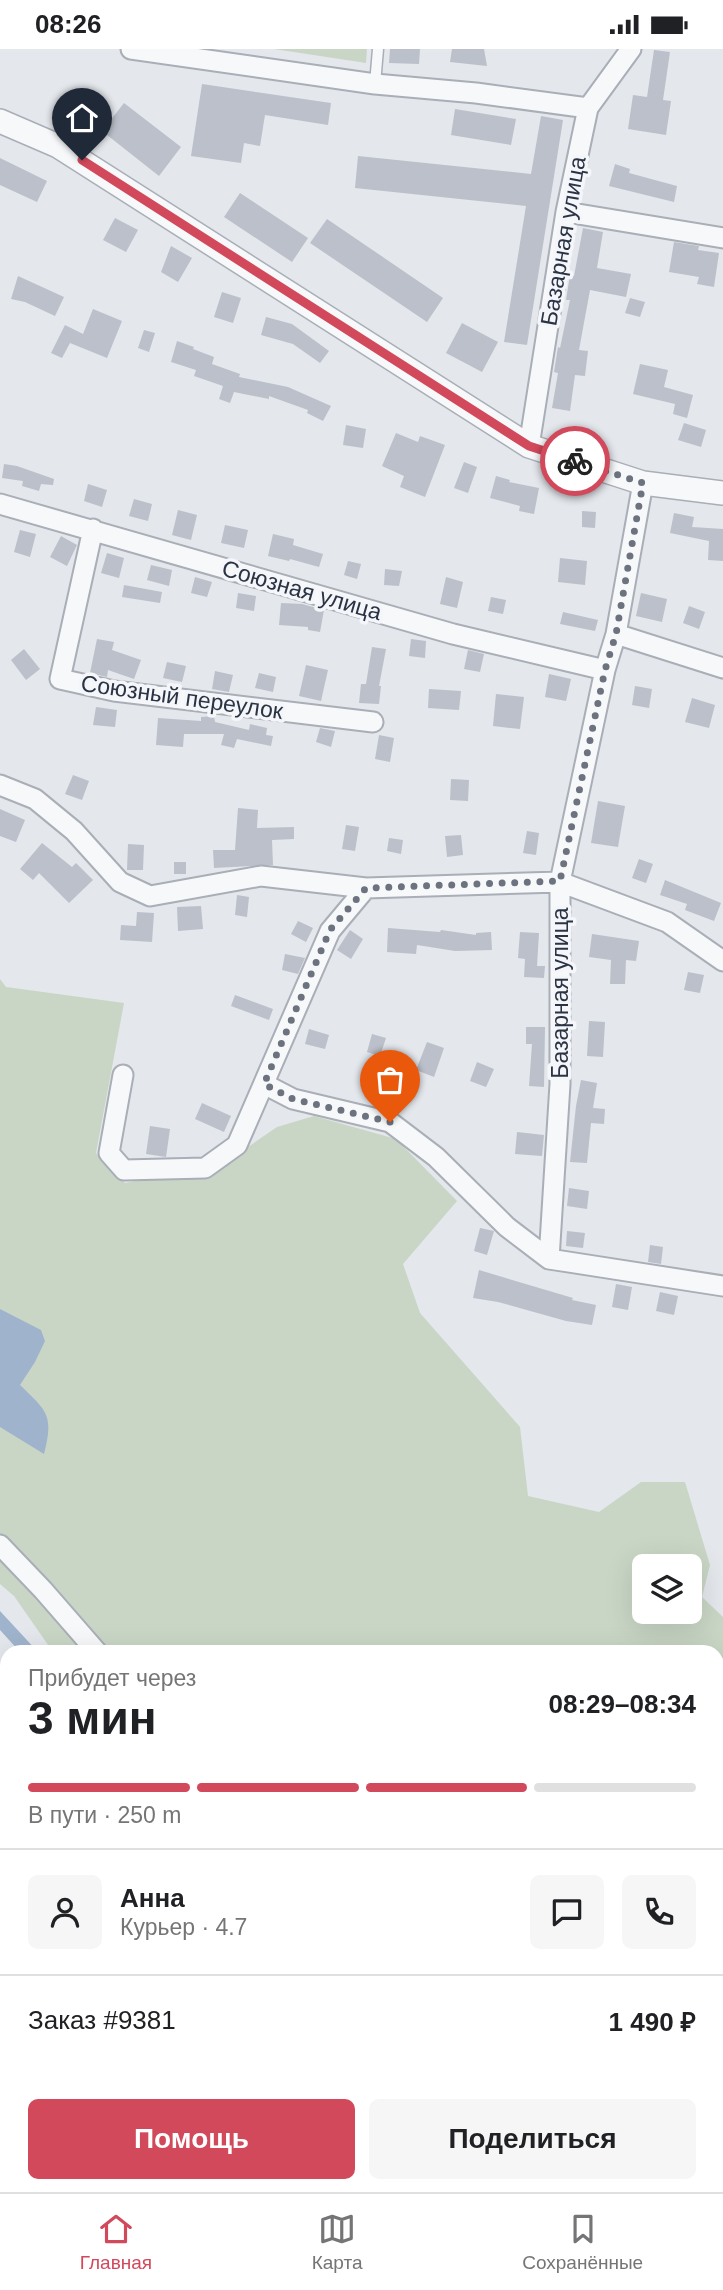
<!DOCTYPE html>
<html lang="ru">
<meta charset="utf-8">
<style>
body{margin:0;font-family:Helvetica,sans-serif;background:#f6f6f6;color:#202124;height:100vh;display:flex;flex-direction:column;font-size:26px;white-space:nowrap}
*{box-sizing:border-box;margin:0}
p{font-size:23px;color:#757577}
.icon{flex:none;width:38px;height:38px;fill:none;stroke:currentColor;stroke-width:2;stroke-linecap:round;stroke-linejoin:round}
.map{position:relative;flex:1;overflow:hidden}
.panel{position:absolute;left:0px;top:1596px;width:724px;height:548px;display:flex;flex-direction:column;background:#fff;border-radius:21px 21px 0 0;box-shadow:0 7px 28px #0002}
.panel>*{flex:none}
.tools{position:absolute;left:632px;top:1505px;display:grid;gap:14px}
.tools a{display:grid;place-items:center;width:70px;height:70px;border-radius:10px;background:#fff;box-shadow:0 7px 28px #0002;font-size:35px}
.pin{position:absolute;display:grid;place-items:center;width:60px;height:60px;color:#fff;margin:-72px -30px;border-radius:50% 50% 50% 0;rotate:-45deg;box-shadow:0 0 7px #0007}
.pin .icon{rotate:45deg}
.courier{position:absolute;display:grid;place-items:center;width:70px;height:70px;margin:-35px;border:5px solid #d1495b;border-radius:50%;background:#fff;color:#222;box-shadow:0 2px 9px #0007}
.overview em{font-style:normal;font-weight:700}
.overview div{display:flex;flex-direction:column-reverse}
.overview{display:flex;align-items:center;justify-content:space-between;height:119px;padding:0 28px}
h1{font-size:46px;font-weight:700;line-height:52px}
.bar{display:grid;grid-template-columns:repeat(4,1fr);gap:10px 7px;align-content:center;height:84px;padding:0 28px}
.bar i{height:9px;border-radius:5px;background:#e0e0e0}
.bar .active{background:#d1495b}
.bar p{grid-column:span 4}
.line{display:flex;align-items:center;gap:18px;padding:0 28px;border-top:2px solid #e0e0e0}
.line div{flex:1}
.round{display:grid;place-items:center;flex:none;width:74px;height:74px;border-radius:10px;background:#f6f6f6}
.primary-button{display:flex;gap:14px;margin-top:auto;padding:14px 28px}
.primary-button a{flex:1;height:80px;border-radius:10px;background:#d1495b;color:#fff;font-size:28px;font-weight:700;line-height:80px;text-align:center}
.primary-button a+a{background:#f6f6f6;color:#202124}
.status{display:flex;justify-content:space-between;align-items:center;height:49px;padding:0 35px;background:#fff;direction:ltr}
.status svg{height:19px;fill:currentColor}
.tabs{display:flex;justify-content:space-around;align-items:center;height:98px;border-top:2px solid #e0e0e0;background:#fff;font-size:19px;color:#757577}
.tabs a{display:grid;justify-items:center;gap:4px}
.tabs .active{color:#d1495b}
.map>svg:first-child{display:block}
.green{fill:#c9d6c5;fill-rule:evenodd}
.water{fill:#9fb4cc}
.building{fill:#bbc0ca}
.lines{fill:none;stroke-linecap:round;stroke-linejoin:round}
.service-casing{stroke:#a9aeb7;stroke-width:13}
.minor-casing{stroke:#a9aeb7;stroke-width:23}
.tertiary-casing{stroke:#a9aeb7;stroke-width:26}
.service{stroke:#f7f8fa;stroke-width:10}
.minor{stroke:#f7f8fa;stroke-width:19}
.tertiary{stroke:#f7f8fa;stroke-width:23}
.done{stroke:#6c737f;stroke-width:7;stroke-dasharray:0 12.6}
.route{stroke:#d1495b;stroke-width:9}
.labels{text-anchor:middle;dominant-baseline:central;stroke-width:7;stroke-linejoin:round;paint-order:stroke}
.street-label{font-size:23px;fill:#2b3445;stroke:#f4f6f9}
</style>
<div class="status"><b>08:26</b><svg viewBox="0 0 49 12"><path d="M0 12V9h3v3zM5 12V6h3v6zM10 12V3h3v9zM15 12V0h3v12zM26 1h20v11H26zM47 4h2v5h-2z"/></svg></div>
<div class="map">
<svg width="723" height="2143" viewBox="0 0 723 2143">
<rect width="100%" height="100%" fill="#e4e7ec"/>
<path class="green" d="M274,0H367L366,14Z
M0,930L6,938L124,954L96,1104L125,1134L223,1115L277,1078L314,1067L396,1090L457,1152L403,1215L420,1264L520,1378L528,1447L599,1463L641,1433H685L710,1516L702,1548L723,1568V2096L718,2094V1603H53L14,1547L0,1535ZM644,1517H690V1563H644Z
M0,2006L7,2023V2137H77L79,2143H0Z
M637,2137H710L717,2143H645Z"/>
<path class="water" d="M0,1260L41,1281L45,1292L35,1313L20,1336C47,1362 54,1366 44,1405L0,1378Z
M0,1562L38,1603H20L0,1581Z
M0,1683L7,1684V2023L0,2006Z
M374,2137H547L554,2143H387Z"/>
<path class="building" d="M390,0H420L419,15L389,14Z
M452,0H484L487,17L450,13Z
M654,1L670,3L663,51L671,52L666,86L628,80L633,46L647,48Z
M202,35L331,54L328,76L265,66L260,97L244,94L241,114L191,107Z
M124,54L181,98L159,127L102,82Z
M455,60L516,70L511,96L451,86Z
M541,67L563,71L527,296L504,293L526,157L355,139L358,107L531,125Z
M0,109L47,132L37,153L0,136Z
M615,115L630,120L629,124L677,137L674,153L609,137Z
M240,144L308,189L292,213L224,168Z
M115,169L138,181L126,203L103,191Z
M327,170L443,249L427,273L310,194Z
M583,179L603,183L597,219L631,225L626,248L590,241L579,301L588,302L585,327L575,326L570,362L552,359L558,324L554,323L558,298L560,299L570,251H566L570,226L574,227Z
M674,193L699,197L698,201L719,204L714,238L697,235L699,228L669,223Z
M171,197L192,209L178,233L161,223Z
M18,227L64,248L55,267L25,253L11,250Z
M222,243L241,249L233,274L214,268Z
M630,249L645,253L640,268L625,264Z
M93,260L122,272L107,309L70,294L62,309L51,304L65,276L83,285Z
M266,268L292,275L329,302L320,314L293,295L261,286Z
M462,274L498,293L482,323L446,304Z
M144,281L155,284L149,303L138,299Z
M177,292L194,298L193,300L214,308L212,315L240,325L239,328L288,338L331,357L323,372L307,364L308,361L269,347V350L234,343L230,354L219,350L223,337L194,327L196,321L171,313Z
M640,315L668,321L664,338L693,346L687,369L673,365L675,355L633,345Z
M684,374L706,381L701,398L678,391Z
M346,376L366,380L363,399L343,396Z
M396,384L418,393L420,387L445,396L425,448L400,438L404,427L382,417Z
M464,413L477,418L468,444L454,439Z
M4,415L17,417L54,430L53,436L41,435L39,442L22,437L23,432L2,429Z
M496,427L510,431L509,433L539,439L534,465L519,462L520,457L490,449Z
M88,435L107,441L102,458L84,452Z
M134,450L152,455L148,472L129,467Z
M178,461L197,466L191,491L172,486Z
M582,462L596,463L595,479L582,478Z
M674,464L694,468L692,478L723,480V512L708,511L709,492L670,484Z
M225,476L248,481L244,499L221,494Z
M20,481L36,485L30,508L14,503Z
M273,485L294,490L293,496L323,505L319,518L290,510L289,512L268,507Z
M61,487L77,496L67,517L50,508Z
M107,504L124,509L119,529L101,524Z
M560,509L587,512L585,536L558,533Z
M348,512L361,515L357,530L344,526Z
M151,516L172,521L169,537L147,531Z
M385,520L402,522L399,537L384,536Z
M195,528L212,533L207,548L191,544Z
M446,528L463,533L457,559L440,555Z
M124,536L162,543L160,554L122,548Z
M238,544L256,547L254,562L236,559Z
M641,544L667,550L662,573L636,567Z
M491,548L506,551L503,565L488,562Z
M281,554L302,555L324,561L320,583L308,581V578L279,576Z
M689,557L705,563L699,580L683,574Z
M563,563L598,571L595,582L560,575Z
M97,590L114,593L112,601L141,611L134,630L108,621L107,628L90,624Z
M411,590L426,592L425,609L409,607Z
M372,598L386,600L379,637H381L379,655L359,654L361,635H366Z
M24,600L40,620L26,631L11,611Z
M468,601L484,605L480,623L464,620Z
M167,613L186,617L182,633L163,629Z
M306,616L328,621L321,652L299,647Z
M215,622L233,626L229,643L212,640Z
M259,624L276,628L273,643L255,639Z
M549,625L571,630L566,652L545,648Z
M635,637L652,640L649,659L632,656Z
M429,640L461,642L459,661L428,659Z
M496,645L524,648L520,680L493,677Z
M692,649L715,656L709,679L685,673Z
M96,658L117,661L115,678L93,676Z
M214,667L215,673L249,681L250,675L267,679L266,686L273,687L271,697L237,690L234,699L221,696L224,685H184L183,698L156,696L158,669L201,672V668Z
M320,679L335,682L331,698L316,693Z
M379,686L394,689L390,713L375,710Z
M73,726L89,732L82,751L65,745Z
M451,730L469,731L468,752L450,751Z
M598,752L625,757L618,798L591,794Z
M238,759L258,761L257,779L294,778V790L272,791L273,816L214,819L213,801H235Z
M0,760L25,771L16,793L0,787Z
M346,776L359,778L355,802L342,800Z
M527,782L539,784L536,806L523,804Z
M461,786L463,806L447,808L445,787Z
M389,789L403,791L401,805L387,802Z
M42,794L72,818L76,814L93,831L69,854L39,824L33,831L20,820Z
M128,795L144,796L143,821H127Z
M639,810L653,815L646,834L632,829Z
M174,813H186V825H174Z
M665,831L721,854L714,872L685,861L687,855L660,846Z
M237,846L249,848L247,868L235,866Z
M201,857L203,880L178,882L177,858Z
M137,863L154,864L152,893L120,891L121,876L136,877Z
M298,872L313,879L306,893L291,885Z
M388,879L440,883L441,881L476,886V884L491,883L492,901L455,902L417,896L416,905L387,903Z
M350,881L363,890L351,910L337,901Z
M520,883L539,884L537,917H545L544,929L524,928L525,910L518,909Z
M592,885L639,892L636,912L626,911L625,935H610L611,911L589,908Z
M285,905L305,909L298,925L282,921Z
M688,923L704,926L700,944L684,941Z
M235,946L273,960L269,971L231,957Z
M589,972L605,973L603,1008L587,1007Z
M526,978H545L544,1038L529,1037L532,995H526Z
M309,980L329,986L325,1000L305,995Z
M372,985L386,989L380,1007L367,1003Z
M427,993L444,999L434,1028L416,1021Z
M477,1013L494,1020L486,1038L470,1032Z
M581,1031L597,1034L593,1059L605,1060L604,1075L591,1074L587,1114L570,1113L576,1057Z
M202,1054L231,1067L224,1083L195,1070Z
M150,1077L170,1080L166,1108L146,1105Z
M517,1083L544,1086L542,1107L515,1105Z
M569,1139L589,1142L587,1160L567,1157Z
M480,1179L494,1182L487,1206L474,1202Z
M567,1182L585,1184L583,1199L566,1197Z
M650,1196L663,1198L661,1215L648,1213Z
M479,1221L573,1249L572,1251L596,1256L592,1276L566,1272L498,1253L473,1249Z
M616,1235L632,1238L628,1261L612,1258Z
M660,1243L678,1247L674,1266L656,1262Z"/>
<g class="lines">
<g class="service-casing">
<path id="service" d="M375,35L378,0"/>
</g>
<g class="minor-casing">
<path id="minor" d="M131,0L375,35L476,44L588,59
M566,163L723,189
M529,397L566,163L588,59L631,0
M0,455L453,585L605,621
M93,480L60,630L114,642L373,673
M616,585L723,619
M0,736L35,750L74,782L120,833L150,847L261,827L366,839L560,833L667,873L723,912
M123,1026L109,1104L124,1121L205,1119L237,1096L330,882L366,839
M264,1035L293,1050L390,1073L436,1108L507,1178L549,1210L723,1237
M549,1210L560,1035V833L605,621L616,585L643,434
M0,1496L43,1541L97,1603"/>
</g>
<g class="tertiary-casing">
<path id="tertiary" d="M0,72L58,97L529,397L643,434L723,444"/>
</g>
<use href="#service" class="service"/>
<use href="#minor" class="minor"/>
<use href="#tertiary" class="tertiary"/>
</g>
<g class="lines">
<path class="done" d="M390,1073L293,1050L264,1035L330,881L366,839L560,832L605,621L616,585L643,434L575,412"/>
<path class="route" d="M82,111L529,397L575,412"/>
</g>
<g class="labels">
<g class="street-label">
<text transform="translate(563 192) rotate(-80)">Базарная улица</text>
<text transform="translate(302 541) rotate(16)">Союзная улица</text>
<text transform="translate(182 648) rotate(8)">Союзный переулок</text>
<text transform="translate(560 944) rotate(-90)">Базарная улица</text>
</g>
</g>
</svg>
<div class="tools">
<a><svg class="icon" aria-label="layers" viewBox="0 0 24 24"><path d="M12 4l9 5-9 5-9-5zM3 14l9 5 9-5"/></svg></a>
</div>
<div class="pin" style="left:390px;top:1073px;background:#ea580c"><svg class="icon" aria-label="bag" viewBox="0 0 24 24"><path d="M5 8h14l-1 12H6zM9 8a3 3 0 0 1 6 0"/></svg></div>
<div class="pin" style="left:82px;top:111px;background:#1f2937"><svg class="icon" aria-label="home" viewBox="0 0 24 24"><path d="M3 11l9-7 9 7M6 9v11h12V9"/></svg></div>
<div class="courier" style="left:575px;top:412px"><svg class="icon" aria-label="bike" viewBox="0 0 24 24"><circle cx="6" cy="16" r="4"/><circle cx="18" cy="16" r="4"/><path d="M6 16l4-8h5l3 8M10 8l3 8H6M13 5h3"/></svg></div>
<section class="panel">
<div class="overview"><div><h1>3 мин</h1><p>Прибудет через</p></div><em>08:29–08:34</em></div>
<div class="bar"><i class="active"></i><i class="active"></i><i class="active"></i><i></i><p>В пути · 250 m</p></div>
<div class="line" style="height:126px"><a class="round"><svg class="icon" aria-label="person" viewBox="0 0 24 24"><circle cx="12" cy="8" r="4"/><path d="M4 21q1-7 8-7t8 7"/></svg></a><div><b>Анна</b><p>Курьер · 4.7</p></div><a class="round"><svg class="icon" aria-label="chat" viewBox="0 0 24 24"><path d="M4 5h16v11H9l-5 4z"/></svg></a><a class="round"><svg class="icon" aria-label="phone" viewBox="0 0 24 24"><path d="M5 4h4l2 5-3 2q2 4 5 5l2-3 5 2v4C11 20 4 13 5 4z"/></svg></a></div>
<div class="line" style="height:91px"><div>Заказ #9381</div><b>1 490 ₽</b></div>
<div class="primary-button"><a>Помощь</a><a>Поделиться</a></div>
</section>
</div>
<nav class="tabs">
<a class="active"><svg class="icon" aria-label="home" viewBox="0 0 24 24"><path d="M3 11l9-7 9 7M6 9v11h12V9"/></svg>Главная</a>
<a><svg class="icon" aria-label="map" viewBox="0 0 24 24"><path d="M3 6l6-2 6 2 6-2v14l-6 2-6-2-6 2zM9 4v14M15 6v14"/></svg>Карта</a>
<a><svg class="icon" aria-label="saved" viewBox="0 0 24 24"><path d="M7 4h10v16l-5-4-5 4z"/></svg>Сохранённые</a>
</nav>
